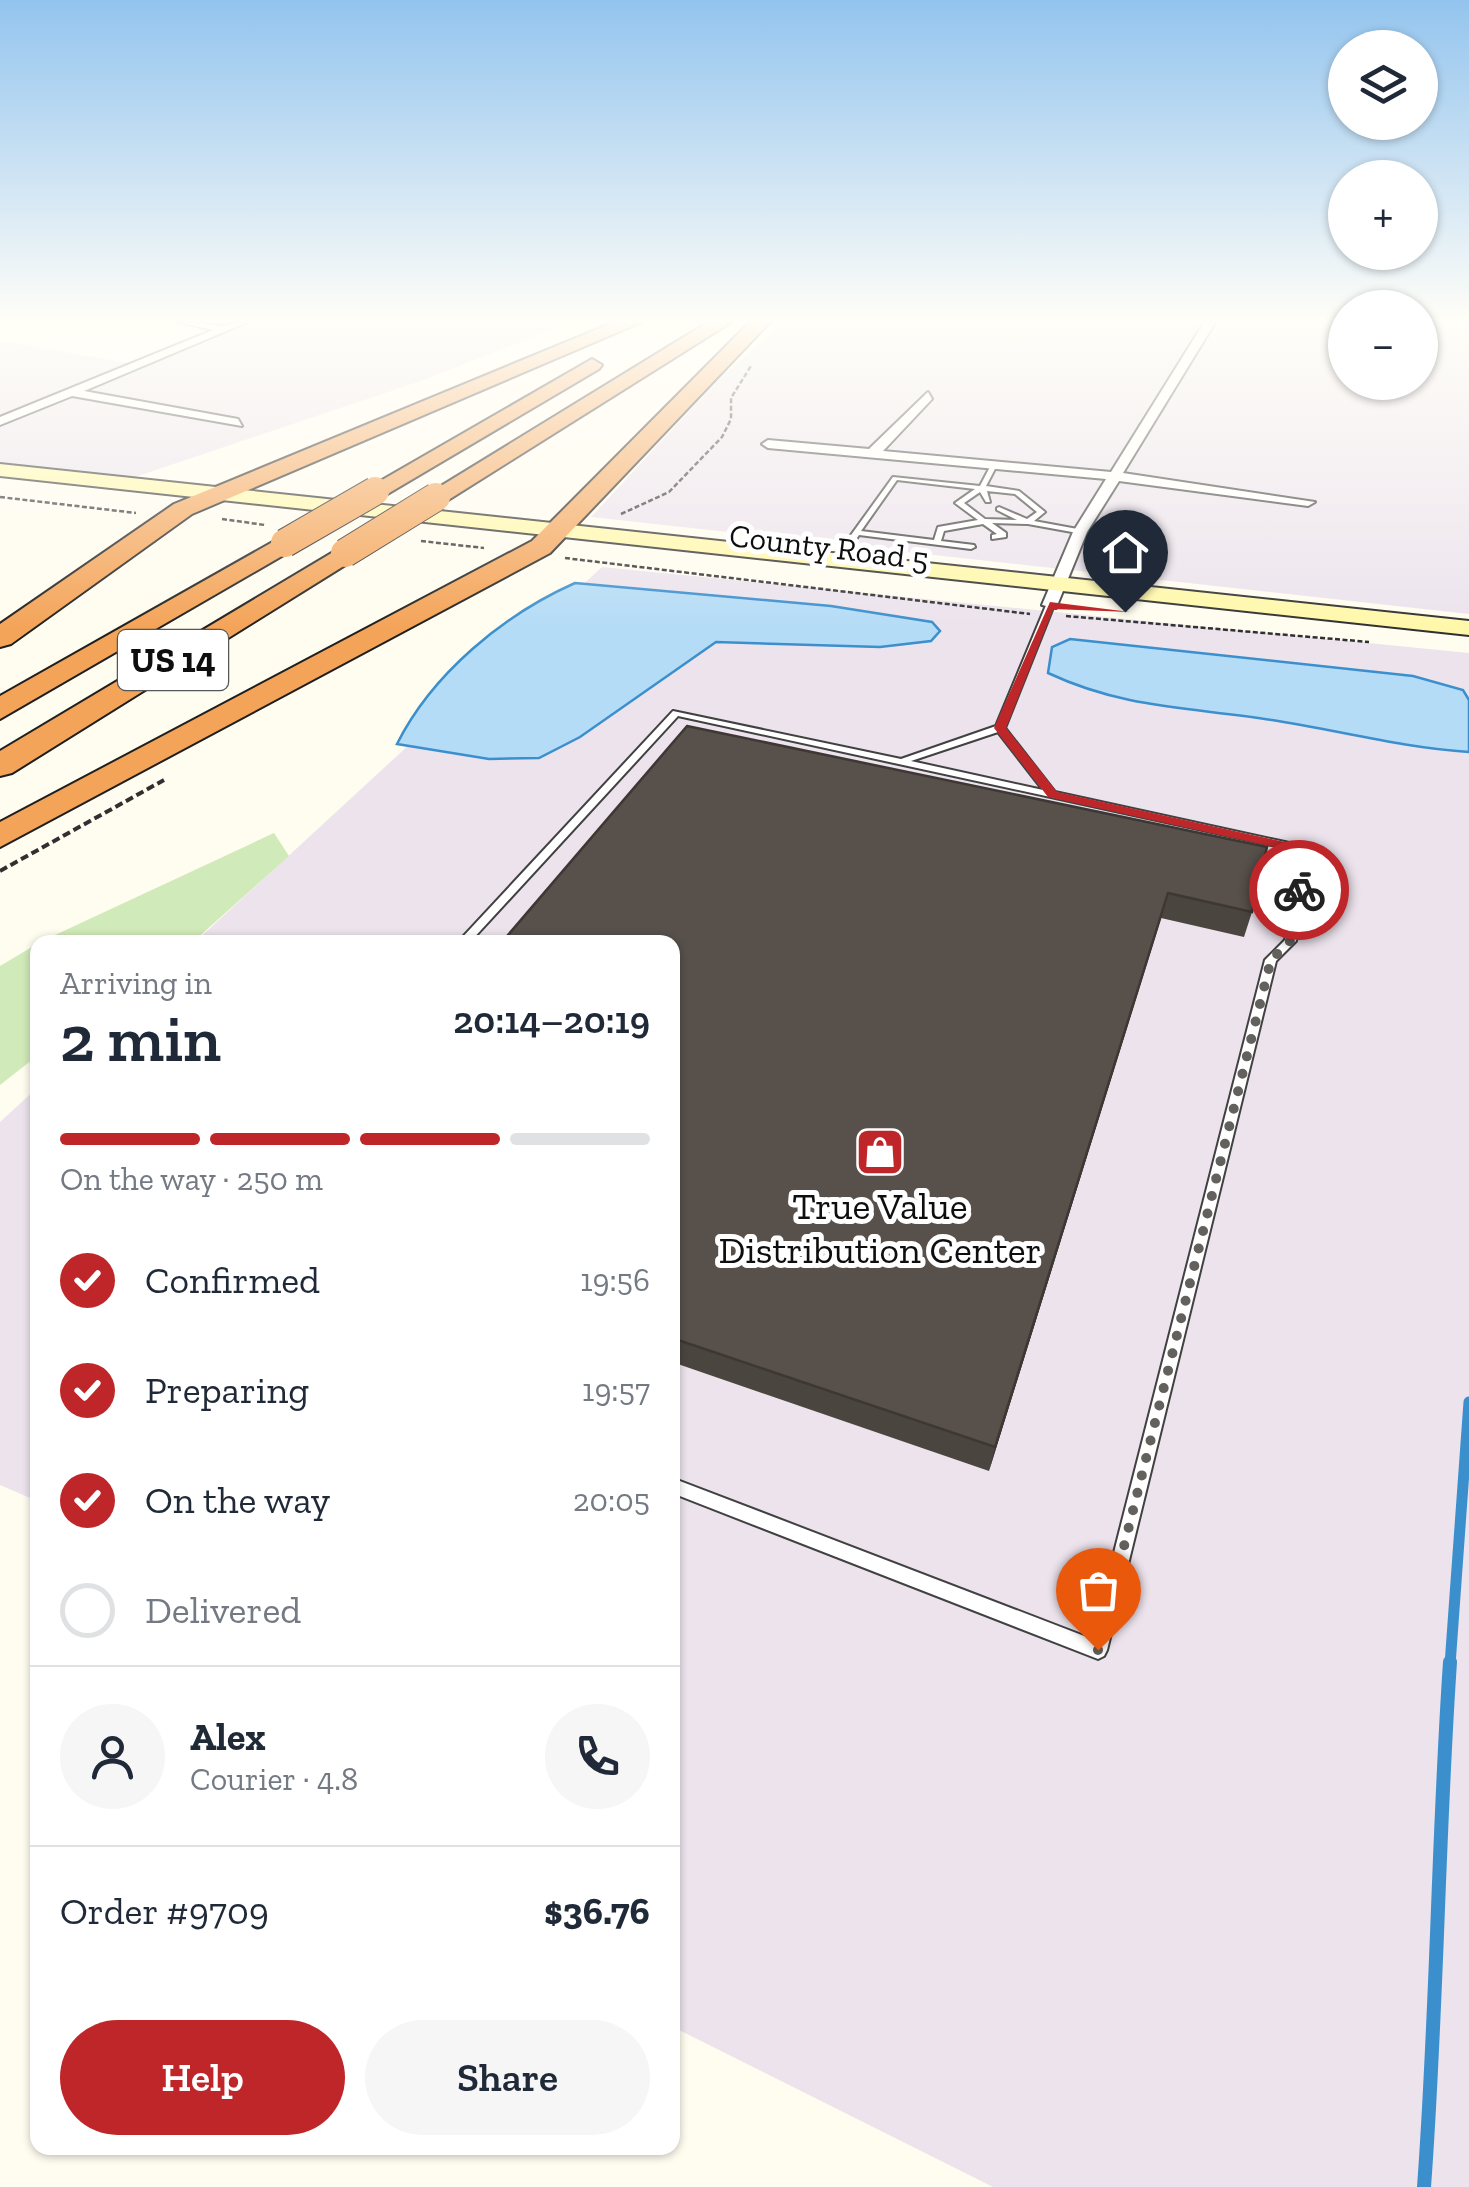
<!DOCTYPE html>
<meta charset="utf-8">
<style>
body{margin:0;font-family:"Zilla Slab",serif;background:#f6f6f7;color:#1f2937;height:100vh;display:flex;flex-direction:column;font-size:38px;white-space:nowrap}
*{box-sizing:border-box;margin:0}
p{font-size:32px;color:#747a83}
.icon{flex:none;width:55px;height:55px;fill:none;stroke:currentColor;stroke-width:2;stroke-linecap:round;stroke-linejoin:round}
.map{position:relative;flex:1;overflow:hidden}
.panel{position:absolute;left:30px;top:935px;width:650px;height:1220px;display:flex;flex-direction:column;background:#fff;border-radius:20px;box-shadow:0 2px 8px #0004}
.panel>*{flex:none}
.fabs{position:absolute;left:1328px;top:30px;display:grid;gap:20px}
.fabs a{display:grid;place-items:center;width:110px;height:110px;border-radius:50%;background:#fff;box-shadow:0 2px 8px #0004;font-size:50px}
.pin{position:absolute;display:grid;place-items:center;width:85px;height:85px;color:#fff;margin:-102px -42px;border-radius:50% 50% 50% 0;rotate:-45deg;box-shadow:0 0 10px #0007}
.pin .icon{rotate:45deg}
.courier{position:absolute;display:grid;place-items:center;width:100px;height:100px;margin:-50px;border:8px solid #bf2629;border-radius:50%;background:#fff;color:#222;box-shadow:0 2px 12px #0007}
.headline em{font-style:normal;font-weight:600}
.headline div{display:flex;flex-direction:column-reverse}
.headline{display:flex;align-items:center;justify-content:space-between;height:170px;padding:0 30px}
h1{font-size:65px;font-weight:600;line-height:75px}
.bar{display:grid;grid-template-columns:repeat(4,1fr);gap:15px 10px;align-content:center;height:120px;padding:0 30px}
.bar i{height:12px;border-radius:8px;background:#e0e1e3}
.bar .current{background:#bf2629}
.bar p{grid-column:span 4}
.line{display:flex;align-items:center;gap:25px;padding:0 30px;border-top:2px solid #e0e1e3}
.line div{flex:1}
.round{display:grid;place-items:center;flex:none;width:105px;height:105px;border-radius:52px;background:#f6f6f7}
ol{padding:0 30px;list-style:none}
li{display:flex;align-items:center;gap:30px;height:110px}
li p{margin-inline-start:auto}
li .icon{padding:10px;border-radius:50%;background:#bf2629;color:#fff;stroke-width:4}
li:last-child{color:#747a83}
li i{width:55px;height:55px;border:5px solid #e0e1e3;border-radius:50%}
.button{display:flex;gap:20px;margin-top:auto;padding:20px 30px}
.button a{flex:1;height:115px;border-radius:60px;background:#bf2629;color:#fff;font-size:40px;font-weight:600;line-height:115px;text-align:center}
.button a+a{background:#f6f6f7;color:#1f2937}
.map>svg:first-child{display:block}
.industrial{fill:#ece3ed}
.green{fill:#d1eab9}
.water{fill:#b5dcf6;stroke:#3c8fcd;stroke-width:2.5}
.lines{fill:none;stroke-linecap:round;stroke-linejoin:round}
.stream-far1{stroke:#3c8fcd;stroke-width:11}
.stream{stroke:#3c8fcd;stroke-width:14}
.lane-casing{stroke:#414141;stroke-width:4}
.street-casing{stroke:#414141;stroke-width:4}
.secondary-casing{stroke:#303030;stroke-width:4}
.highway-casing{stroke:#1f1f1f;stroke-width:4}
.path-far1{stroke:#303030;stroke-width:2.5;stroke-dasharray:5 2.5;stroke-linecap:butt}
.path{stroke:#303030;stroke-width:4;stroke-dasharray:8 4;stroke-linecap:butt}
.lane{fill:#fff;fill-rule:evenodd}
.street{fill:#fff;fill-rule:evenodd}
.secondary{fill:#fff8ab;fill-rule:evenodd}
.highway{fill:#f4a459;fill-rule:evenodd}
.highway-bridge-casing{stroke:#1f1f1f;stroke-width:30;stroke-linecap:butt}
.highway-bridge{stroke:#f4a459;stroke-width:28}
.wall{fill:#4b4540}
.shaded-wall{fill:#3d3834}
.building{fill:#57504b;stroke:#3d3834;stroke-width:2.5}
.route{fill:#bf2629}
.done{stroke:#62615d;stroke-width:10;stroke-dasharray:0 18}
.labels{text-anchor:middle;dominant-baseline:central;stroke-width:10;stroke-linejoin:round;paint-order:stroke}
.far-street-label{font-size:32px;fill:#0e0e0e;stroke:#fff}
.shield{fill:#fff;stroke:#565656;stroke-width:2.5}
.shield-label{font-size:35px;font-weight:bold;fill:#0e0e0e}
.poi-label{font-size:38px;fill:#0e0e0e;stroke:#fff}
</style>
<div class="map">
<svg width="1469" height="2187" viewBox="0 0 1469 2187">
<rect width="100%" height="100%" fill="#fffcf0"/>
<path class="industrial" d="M231,321H573L418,382L129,479L0,466V341L128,363Z
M785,321H1345V382H1420V321H1469V614L591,517L717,381Z
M602,567L1469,653V2187H993L673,2027L672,942H195Z
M37,1088V1501L0,1485V1122Z"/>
<path class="green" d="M274,833L289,856L193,942H40Z
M37,944V1056L0,1085V966Z"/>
<path class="water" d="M575,583L831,606L932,622L940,631L931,641L880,647L716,642L580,737L539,758L489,759L397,744C432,674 503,615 575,583Z
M1070,639L1413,676L1463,690L1469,700V752C1403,748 1337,730 1272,720C1190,707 1125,709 1048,673L1052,647Z"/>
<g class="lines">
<path class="stream-far1" d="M1450,1665L1469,1402"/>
<path class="stream" d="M1424,2187C1437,2012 1438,1837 1450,1662"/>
<g class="lane-casing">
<path id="lane" d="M994,463L997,465L986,486L1019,491L1045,512L1034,521L1083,530V534L1028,524L992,523L1006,533V537L992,539V535L997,534L983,524L944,531L941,541L974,545L975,547L971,549L859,535L840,562L833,560L893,477L980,486L991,465ZM897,480L975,489L955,503L978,520L938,527L934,540L861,531ZM987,491L1015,494L1037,512L1027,519L999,507L997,508V510L1017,520L985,519L964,503L980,492L986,502H990Z
M1047,603L1054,605L1005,728L1055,792L1308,847L1313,850L1296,941L1276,961L1107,1650L1104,1656L1098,1659L672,1493V1478L1092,1639L1265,960L1285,940L1303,852L678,716L470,942H458L673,711L901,759L996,726ZM998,732L1043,790L911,761Z"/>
</g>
<g class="street-casing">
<path id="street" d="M175,321L224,326L250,321L84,391L238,419L242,426L72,396L0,425V417L213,330Z
M1205,321H1216L1123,473L1315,502L1308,506L1119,481L1087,532L1056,608L1042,605L1073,532L1106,479L768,448L762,444L768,440L869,449L928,392L932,399L883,451L1111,472Z"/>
</g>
<g class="secondary-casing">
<path id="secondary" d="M0,464L1469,621V635L0,476Z"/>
</g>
<g class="highway-casing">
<path id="highway" d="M617,321H644L192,514L11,644L0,647V624L174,504Z
M710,321H733L445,502L436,505L423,497Z
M751,321H771L550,553L0,847V822L532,541Z
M592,359L602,365L599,369L384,496H366L363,491Z
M285,535L294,537L298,543L294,549L0,719V696Z
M345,545L358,553L355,559L12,773L0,776V751Z"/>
</g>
<path class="path-far1" d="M0,497L136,513
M621,514L669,492L722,437L731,419V398L751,366
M222,519L265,525
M421,541L484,548
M565,558L1030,614
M1066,616L1369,642"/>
<path class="path" d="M0,871L164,780"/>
<use href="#lane" class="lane"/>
<use href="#street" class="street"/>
<use href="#secondary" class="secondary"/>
<use href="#highway" class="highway"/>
<g class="highway-bridge-casing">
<path id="highway-bridge" d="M285,543L375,491
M345,553L436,497"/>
</g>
<use href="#highway-bridge" class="highway-bridge"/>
</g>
<path class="wall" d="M687,726L1252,912L1244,937L1161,918L989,1471L672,1362V942Z"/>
<path class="shaded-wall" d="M1168,893L1161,918L989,1471L995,1447Z"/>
<path class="building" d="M687,726L1267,847L1252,912L1168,893L995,1447L672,1338V942H502Z"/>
<linearGradient id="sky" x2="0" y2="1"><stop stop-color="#93c4ee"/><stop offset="0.51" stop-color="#fffef8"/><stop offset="1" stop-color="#fffef8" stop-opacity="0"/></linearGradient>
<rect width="1469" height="628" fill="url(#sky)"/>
<path class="route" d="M1050,602L1130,612L1053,609L1006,728L1057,792L1312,848L1303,893L1292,890L1301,853L1048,797L994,728Z"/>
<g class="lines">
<path class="done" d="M1098,1650L1271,960L1290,941L1299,890"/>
</g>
<defs>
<g id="shop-square" transform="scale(2.5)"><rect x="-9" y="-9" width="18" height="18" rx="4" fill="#bf2629" stroke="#fff"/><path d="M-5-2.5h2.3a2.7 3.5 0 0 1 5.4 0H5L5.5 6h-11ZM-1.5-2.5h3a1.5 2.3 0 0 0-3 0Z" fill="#fff"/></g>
</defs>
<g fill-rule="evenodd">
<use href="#shop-square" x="880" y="1152"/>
</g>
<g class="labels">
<g class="far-street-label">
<text transform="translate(829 547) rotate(7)">County Road 5</text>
</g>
<rect class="shield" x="118" y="630" width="110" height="60" rx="8"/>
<g class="shield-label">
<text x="173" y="660">US 14</text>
</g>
<g class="poi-label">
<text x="880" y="1206">True Value<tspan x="880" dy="44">Distribution Center</tspan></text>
</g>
</g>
</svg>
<div class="fabs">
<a><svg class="icon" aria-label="layers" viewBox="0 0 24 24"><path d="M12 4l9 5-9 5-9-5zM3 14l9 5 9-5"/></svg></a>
<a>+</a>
<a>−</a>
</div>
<div class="pin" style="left:1098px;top:1650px;background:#ea580c"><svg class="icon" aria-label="bag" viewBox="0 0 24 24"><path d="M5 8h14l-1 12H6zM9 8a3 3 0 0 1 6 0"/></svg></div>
<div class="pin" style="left:1125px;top:612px;background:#1f2937"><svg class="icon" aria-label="home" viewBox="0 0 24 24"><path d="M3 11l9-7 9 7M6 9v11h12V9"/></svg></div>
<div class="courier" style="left:1299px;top:890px"><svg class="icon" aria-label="bike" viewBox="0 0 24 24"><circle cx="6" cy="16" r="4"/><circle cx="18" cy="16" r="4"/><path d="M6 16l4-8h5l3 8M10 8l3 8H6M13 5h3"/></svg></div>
<section class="panel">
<div class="headline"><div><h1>2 min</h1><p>Arriving in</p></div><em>20:14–20:19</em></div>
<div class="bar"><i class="current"></i><i class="current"></i><i class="current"></i><i></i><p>On the way · 250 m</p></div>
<ol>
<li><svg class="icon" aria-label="check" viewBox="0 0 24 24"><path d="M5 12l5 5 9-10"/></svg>Confirmed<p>19:56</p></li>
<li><svg class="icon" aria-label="check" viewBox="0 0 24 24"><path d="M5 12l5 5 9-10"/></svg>Preparing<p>19:57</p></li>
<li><svg class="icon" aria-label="check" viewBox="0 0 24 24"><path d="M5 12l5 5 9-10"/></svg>On the way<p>20:05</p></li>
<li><i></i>Delivered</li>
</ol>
<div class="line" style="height:180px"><a class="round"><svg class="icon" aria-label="person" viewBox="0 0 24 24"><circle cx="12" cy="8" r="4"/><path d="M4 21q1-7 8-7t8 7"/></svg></a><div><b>Alex</b><p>Courier · 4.8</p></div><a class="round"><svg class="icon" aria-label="phone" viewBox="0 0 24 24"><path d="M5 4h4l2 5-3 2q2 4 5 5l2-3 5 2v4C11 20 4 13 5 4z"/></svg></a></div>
<div class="line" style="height:130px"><div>Order #9709</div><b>$36.76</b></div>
<div class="button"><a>Help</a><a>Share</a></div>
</section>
</div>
